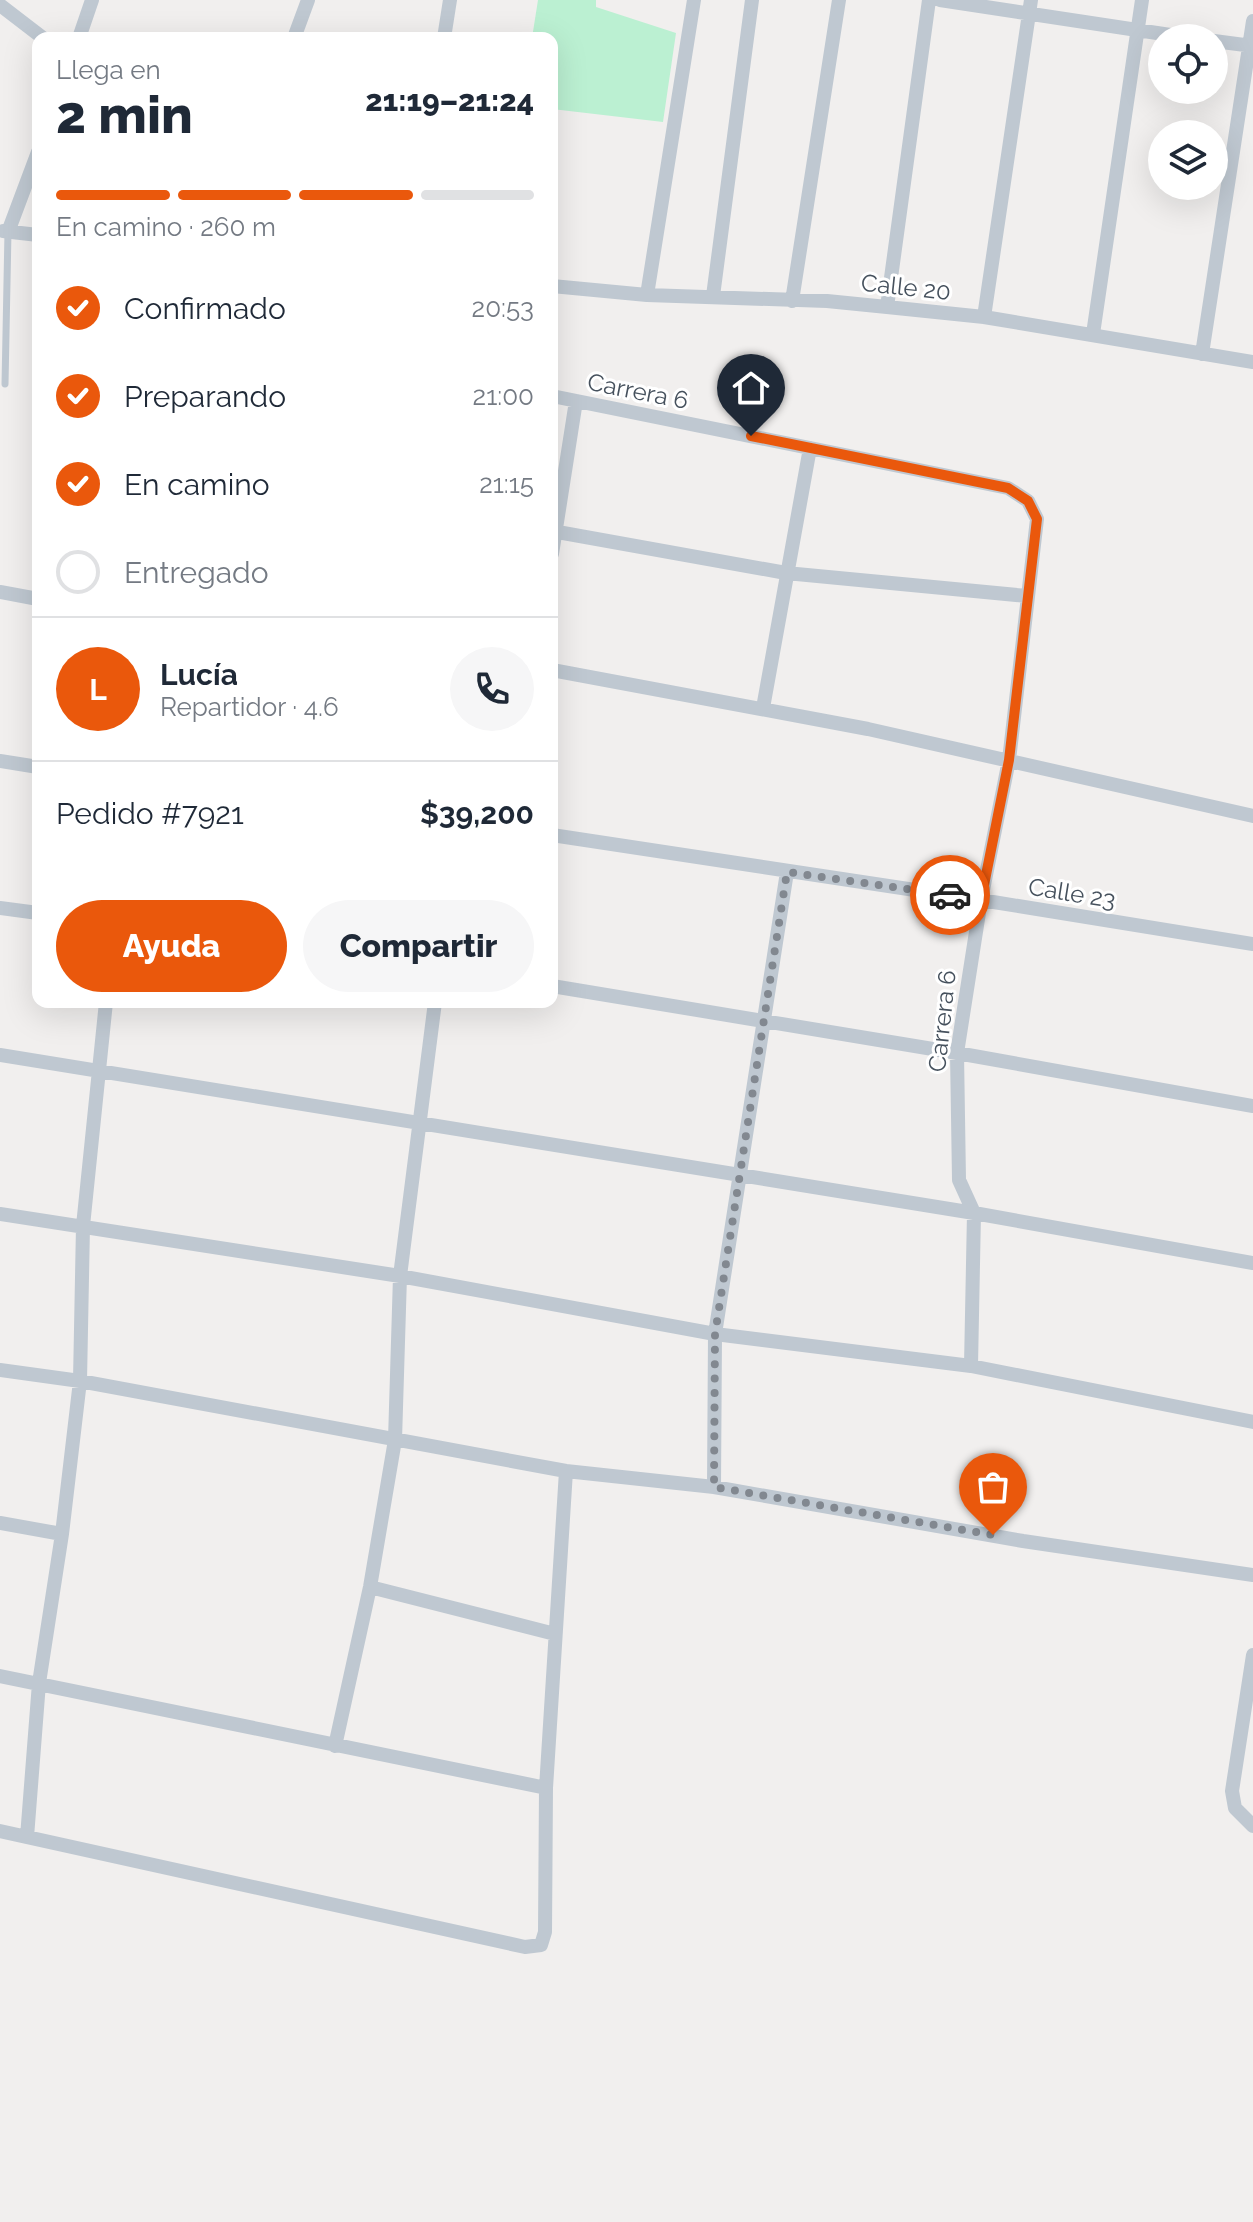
<!DOCTYPE html>
<html lang="es">
<meta charset="utf-8">
<style>
body{margin:0;font-family:Raleway,sans-serif;background:#f6f6f7;color:#1f2937;height:100vh;display:flex;flex-direction:column;font-size:30px;white-space:nowrap}
*{box-sizing:border-box;margin:0}
p{font-size:26px;color:#747a83}
.icon{flex:none;width:44px;height:44px;fill:none;stroke:currentColor;stroke-width:2;stroke-linecap:round;stroke-linejoin:round}
.map{position:relative;flex:1;overflow:hidden}
.panel{position:absolute;left:32px;top:32px;width:526px;height:976px;display:flex;flex-direction:column;background:#fff;border-radius:16px;box-shadow:0 8px 32px #0002}
.panel>*{flex:none}
.buttons{position:absolute;left:1148px;top:24px;display:grid;gap:16px}
.buttons a{display:grid;place-items:center;width:80px;height:80px;border-radius:50%;background:#fff;box-shadow:0 8px 32px #0002;font-size:40px}
.pin{position:absolute;display:grid;place-items:center;width:68px;height:68px;color:#fff;margin:-82px -34px;border-radius:50% 50% 50% 0;rotate:-45deg;box-shadow:0 0 8px #0007}
.pin .icon{rotate:45deg}
.courier{position:absolute;display:grid;place-items:center;width:80px;height:80px;margin:-40px;border:6px solid #ea580c;border-radius:50%;background:#fff;color:#222;box-shadow:0 2px 10px #0007}
.headline em{font-style:normal;font-weight:800}
.headline div{display:flex;flex-direction:column-reverse}
.headline{display:flex;align-items:center;justify-content:space-between;height:136px;padding:0 24px}
h1{font-size:52px;font-weight:800;line-height:60px}
.bar{display:grid;grid-template-columns:repeat(4,1fr);gap:12px 8px;align-content:center;height:96px;padding:0 24px}
.bar i{height:10px;border-radius:6px;background:#e0e1e3}
.bar .selected{background:#ea580c}
.bar p{grid-column:span 4}
.line{display:flex;align-items:center;gap:20px;padding:0 24px;border-top:2px solid #e0e1e3}
.line div{flex:1}
.round{display:grid;place-items:center;flex:none;width:84px;height:84px;border-radius:42px;background:#f6f6f7}
ol{padding:0 24px;list-style:none}
li{display:flex;align-items:center;gap:24px;height:88px}
li p{margin-inline-start:auto}
li .icon{padding:8px;border-radius:50%;background:#ea580c;color:#fff;stroke-width:4}
li:last-child{color:#747a83}
li i{width:44px;height:44px;border:4px solid #e0e1e3;border-radius:50%}
.primary-button{display:flex;gap:16px;margin-top:auto;padding:16px 24px}
.primary-button a{flex:1;height:92px;border-radius:48px;background:#ea580c;color:#fff;font-size:32px;font-weight:800;line-height:92px;text-align:center}
.primary-button a+a{background:#f6f6f7;color:#1f2937}
.map>svg:first-child{display:block}
.green{fill:#bbf0d2}
.lines{fill:none;stroke-linecap:round;stroke-linejoin:round}
.lane{stroke:#bfc8d1;stroke-width:7}
.street{stroke:#bfc8d1;stroke-width:14}
.done{stroke:#828890;stroke-width:8;stroke-dasharray:0 14.4}
.route{stroke:#ea580c;stroke-width:10}
.labels{text-anchor:middle;dominant-baseline:central;stroke-width:6;stroke-linejoin:round;paint-order:stroke}
.street-label{font-size:24px;fill:#46515d;stroke:#fff}
</style>
<div class="map">
<svg width="1253" height="2222" viewBox="0 0 1253 2222">
<rect width="100%" height="100%" fill="#f1efee"/>
<path class="green" d="M538,0H596V7L676,33L663,122L552,109V38H532Z"/>
<g class="lines">
<path class="lane" d="M5,384L8,232"/>
<path class="street" d="M940,0L1190,38
M0,5L43,38
M79,38L92,0
M294,38L308,0
M444,38L450,0
M1214,41L1253,46
M3,231L38,235
M8,232L38,152
M552,286L647,295L827,301L887,307L984,317L1253,362
M647,295L694,0
M713,296L752,0
M792,301L839,0
M887,307L929,0
M984,317L1031,0
M1093,334L1142,0
M1202,354L1253,21
M552,396L1008,488L1028,501L1037,519L1009,760L981,900L957,1053L959,1180L974,1213L971,1366
M552,531L786,573L1027,596
M552,554L576,401
M0,592L38,599
M552,670L868,729L1253,816
M763,708L810,448
M0,761L38,767
M552,835L981,900L1253,944
M0,908L38,913
M552,986L957,1053L1253,1106
M0,1055L974,1213L1253,1263
M0,1214L400,1276L715,1334L971,1366L1253,1422
M0,1370L80,1381L566,1471L714,1487L1023,1541L1253,1575
M714,1487L715,1334L787,872
M0,1523L62,1534
M370,1587L555,1634
M1253,1655L1232,1791L1235,1808L1253,1826
M0,1676L546,1788
M335,1746L370,1587L395,1440L400,1276L435,1002
M0,1831L525,1947L541,1945L545,1932L546,1788L566,1471
M27,1837L39,1683L62,1534L80,1381L83,1226L106,1002"/>
</g>
<g class="lines">
<path class="done" d="M950,895L787,872L715,1334L714,1487L993,1535"/>
<path class="route" d="M751,436L1008,488L1028,501L1037,519L1009,760L981,900L950,895"/>
</g>
<g class="labels">
<g class="street-label">
<text transform="translate(906 287) rotate(6)">Calle 20</text>
<text transform="translate(638 391) rotate(11)">Carrera 6</text>
<text transform="translate(1072 893) rotate(9)">Calle 23</text>
<text transform="translate(942 1021) rotate(-84)">Carrera 6</text>
</g>
</g>
</svg>
<div class="buttons">
<a><svg class="icon" aria-label="locate" viewBox="0 0 24 24"><circle cx="12" cy="12" r="6"/><path d="M12 2v4M12 18v4M2 12h4M18 12h4"/></svg></a>
<a><svg class="icon" aria-label="layers" viewBox="0 0 24 24"><path d="M12 4l9 5-9 5-9-5zM3 14l9 5 9-5"/></svg></a>
</div>
<div class="pin" style="left:993px;top:1535px;background:#ea580c"><svg class="icon" aria-label="bag" viewBox="0 0 24 24"><path d="M5 8h14l-1 12H6zM9 8a3 3 0 0 1 6 0"/></svg></div>
<div class="pin" style="left:751px;top:436px;background:#1f2937"><svg class="icon" aria-label="home" viewBox="0 0 24 24"><path d="M3 11l9-7 9 7M6 9v11h12V9"/></svg></div>
<div class="courier" style="left:950px;top:895px"><svg class="icon" aria-label="car" viewBox="0 0 24 24"><path d="M5 17H2v-5l4-1 3-4h7l3 4 3 1v5h-3M9 17h6M6 11h13"/><circle cx="7" cy="17" r="2"/><circle cx="17" cy="17" r="2"/></svg></div>
<section class="panel">
<div class="headline"><div><h1>2 min</h1><p>Llega en</p></div><em>21:19–21:24</em></div>
<div class="bar"><i class="selected"></i><i class="selected"></i><i class="selected"></i><i></i><p>En camino · 260 m</p></div>
<ol>
<li><svg class="icon" aria-label="check" viewBox="0 0 24 24"><path d="M5 12l5 5 9-10"/></svg>Confirmado<p>20:53</p></li>
<li><svg class="icon" aria-label="check" viewBox="0 0 24 24"><path d="M5 12l5 5 9-10"/></svg>Preparando<p>21:00</p></li>
<li><svg class="icon" aria-label="check" viewBox="0 0 24 24"><path d="M5 12l5 5 9-10"/></svg>En camino<p>21:15</p></li>
<li><i></i>Entregado</li>
</ol>
<div class="line" style="height:144px"><b class="round" style="background:#ea580c;color:#fff">L</b><div><b>Lucía</b><p>Repartidor · 4.6</p></div><a class="round"><svg class="icon" aria-label="phone" viewBox="0 0 24 24"><path d="M5 4h4l2 5-3 2q2 4 5 5l2-3 5 2v4C11 20 4 13 5 4z"/></svg></a></div>
<div class="line" style="height:104px"><div>Pedido #7921</div><b>$39,200</b></div>
<div class="primary-button"><a>Ayuda</a><a>Compartir</a></div>
</section>
</div>
